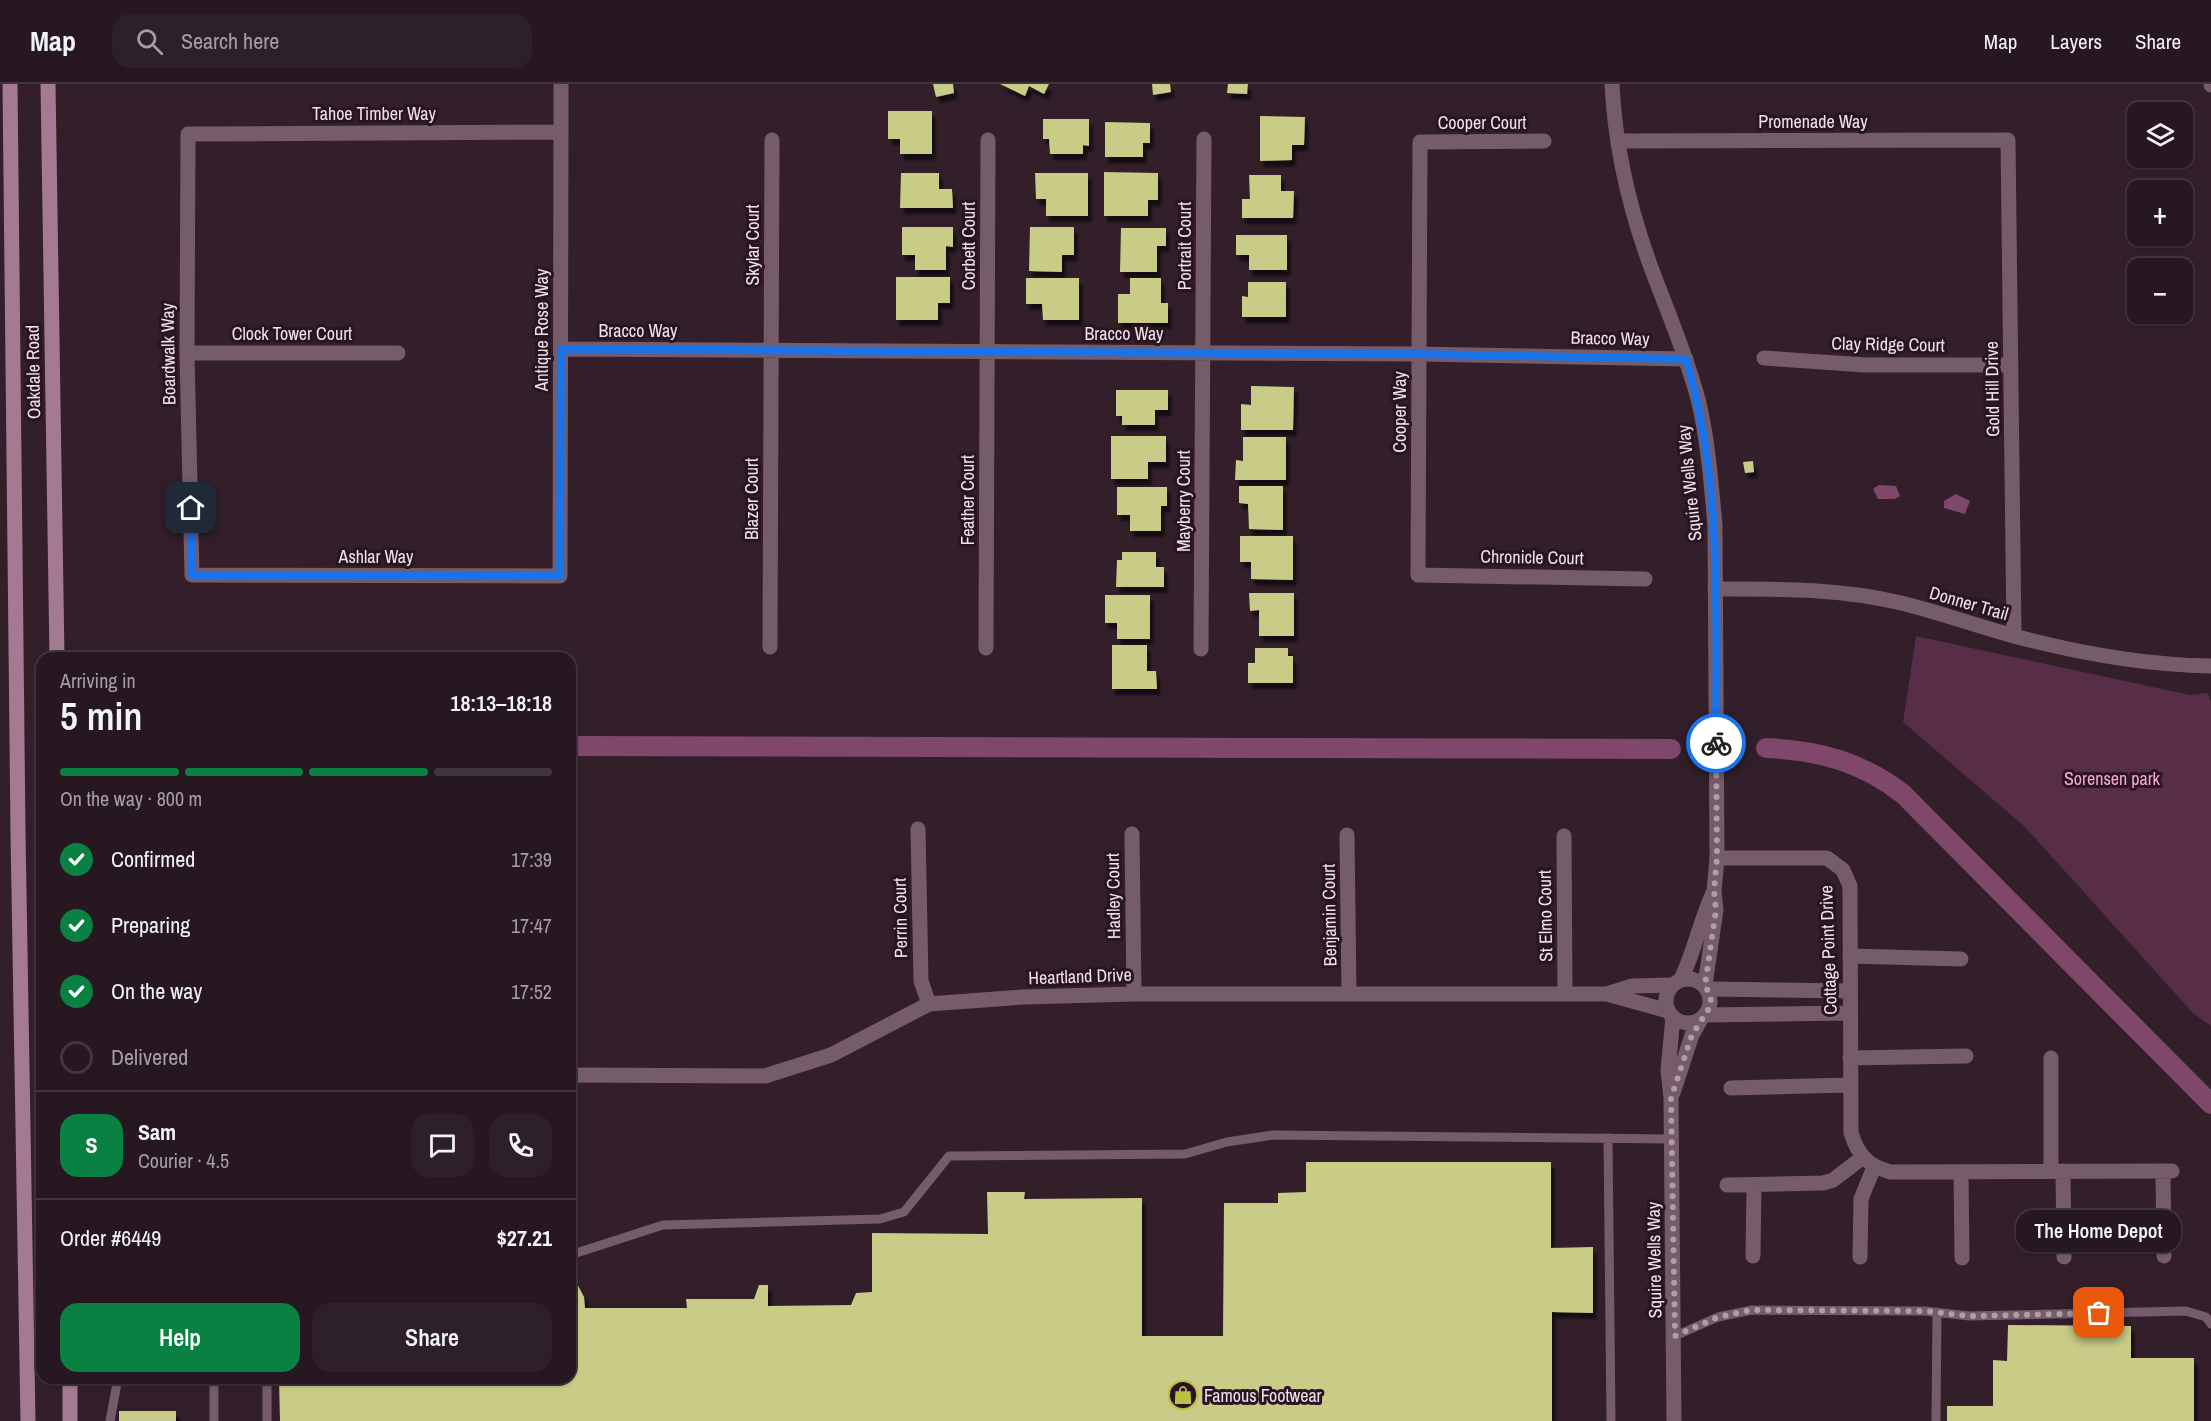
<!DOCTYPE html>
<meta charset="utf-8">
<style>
body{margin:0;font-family:"Archivo Narrow",sans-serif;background:#2e2029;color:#f1f3f6;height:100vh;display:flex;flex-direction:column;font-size:22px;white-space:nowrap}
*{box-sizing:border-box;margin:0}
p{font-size:20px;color:#a49fa5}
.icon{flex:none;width:33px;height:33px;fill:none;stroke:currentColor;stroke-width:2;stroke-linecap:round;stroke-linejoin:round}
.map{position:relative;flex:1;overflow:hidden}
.details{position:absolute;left:36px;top:568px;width:540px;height:732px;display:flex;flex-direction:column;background:#261720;border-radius:18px;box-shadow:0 2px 4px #0004,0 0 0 2px #42363e}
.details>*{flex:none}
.controls{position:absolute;left:2127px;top:18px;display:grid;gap:12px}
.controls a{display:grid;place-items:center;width:66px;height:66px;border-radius:12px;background:#261720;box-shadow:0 2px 4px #0004,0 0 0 2px #42363e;font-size:30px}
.pin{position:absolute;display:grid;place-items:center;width:51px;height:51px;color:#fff;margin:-26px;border-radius:12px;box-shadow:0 3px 9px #0006}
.courier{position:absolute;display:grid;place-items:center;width:60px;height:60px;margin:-30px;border:4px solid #1a73e8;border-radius:50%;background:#fff;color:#222;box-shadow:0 2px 8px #0007}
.bubble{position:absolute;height:42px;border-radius:18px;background:#261720;box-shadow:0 2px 4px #0004,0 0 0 2px #42363e;font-size:20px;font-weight:600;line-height:42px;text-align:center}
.head em{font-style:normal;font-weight:600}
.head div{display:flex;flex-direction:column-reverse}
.head{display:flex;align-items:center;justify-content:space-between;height:102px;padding:0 24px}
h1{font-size:39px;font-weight:600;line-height:45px}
.bar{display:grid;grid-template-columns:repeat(4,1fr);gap:9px 6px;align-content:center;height:72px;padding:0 24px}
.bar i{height:8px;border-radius:4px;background:#42363e}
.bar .current{background:#0b8043}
.bar p{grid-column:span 4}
.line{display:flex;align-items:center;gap:15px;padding:0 24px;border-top:2px solid #42363e}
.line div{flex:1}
.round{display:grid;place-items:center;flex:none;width:63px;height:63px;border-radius:18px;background:#2e2029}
ol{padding:0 24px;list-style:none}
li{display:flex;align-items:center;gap:18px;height:66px}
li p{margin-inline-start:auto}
li .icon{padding:6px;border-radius:50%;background:#0b8043;color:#fff;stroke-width:4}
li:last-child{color:#a49fa5}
li i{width:33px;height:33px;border:3px solid #42363e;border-radius:50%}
.primary-button{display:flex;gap:12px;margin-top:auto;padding:12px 24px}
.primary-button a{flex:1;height:69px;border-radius:18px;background:#0b8043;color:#fff;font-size:24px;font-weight:600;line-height:69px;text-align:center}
.primary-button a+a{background:#2e2029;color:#f1f3f6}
header{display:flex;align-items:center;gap:36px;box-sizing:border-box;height:84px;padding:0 30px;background:#261720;border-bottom:2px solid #42363e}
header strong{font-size:28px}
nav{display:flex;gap:33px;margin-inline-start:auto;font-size:21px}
.search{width:420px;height:54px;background:#2e2029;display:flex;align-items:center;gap:15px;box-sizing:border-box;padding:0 21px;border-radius:18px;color:#a49fa5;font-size:22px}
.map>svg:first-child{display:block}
.green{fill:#572d47}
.water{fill:#7f476a}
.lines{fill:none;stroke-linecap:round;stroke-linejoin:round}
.canal{stroke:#7f476a;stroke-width:20}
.building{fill:#c8cc86;filter:url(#shadow)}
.service{stroke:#765c6b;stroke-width:9}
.minor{stroke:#765c6b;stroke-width:15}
.tertiary{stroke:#765c6b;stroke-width:15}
.secondary{stroke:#a47a93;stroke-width:15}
.done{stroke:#ae9ea7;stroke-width:6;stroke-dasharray:0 10.8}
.route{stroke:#1a73e8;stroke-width:8}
.labels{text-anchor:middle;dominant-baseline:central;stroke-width:6;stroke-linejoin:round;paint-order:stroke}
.street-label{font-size:18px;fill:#f0e2ea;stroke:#281521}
.park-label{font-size:18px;fill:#fba5d9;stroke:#281521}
.poi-label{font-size:18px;fill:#f0e2ea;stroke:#281521;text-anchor:start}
</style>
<header>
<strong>Map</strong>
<div class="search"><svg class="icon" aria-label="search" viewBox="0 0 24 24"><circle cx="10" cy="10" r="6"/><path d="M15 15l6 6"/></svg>Search here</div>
<nav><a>Map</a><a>Layers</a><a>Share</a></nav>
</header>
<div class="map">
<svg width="2211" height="1337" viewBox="0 0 2211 1337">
<defs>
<filter id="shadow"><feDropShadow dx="3.5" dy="6" stdDeviation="1.5" flood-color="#0009"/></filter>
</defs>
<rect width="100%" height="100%" fill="#321f2a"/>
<path class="green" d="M1916,552L2190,611L2208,609L2211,617V942L2193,929L2025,743L1903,638Z"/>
<path class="water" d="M1879,401L1896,402L1900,412L1895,415H1878L1873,405Z
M1956,410L1970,417L1965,430L1944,424V417Z"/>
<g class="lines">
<path class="canal" d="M570,662L1671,665
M1766,664C1818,666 1862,678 1903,710L2211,1020"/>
</g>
<path class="building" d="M933,0H953L954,9L936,13Z
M1000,0H1049L1044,10L1029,2L1025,12Z
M1152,0H1170L1171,8L1153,11Z
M1228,0H1248L1247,10L1227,9Z
M888,27H932V70H900V55H888Z
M1260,32L1305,33L1304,61H1292V76L1260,77Z
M1043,35H1089V62L1083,61V70H1050L1049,55H1043Z
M1105,38L1150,39V59H1143V73H1105Z
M1104,88L1158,89V116H1148V132H1104Z
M901,89H939V105H952L953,124H900Z
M1035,89H1088V132H1046V115H1036Z
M1249,91H1281V107H1294L1293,134H1242V115H1250Z
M902,143H953V163L946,162V186H915V171H902Z
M1030,143H1074V171H1062V188L1029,187Z
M1121,144H1166V162H1157V188H1120Z
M1236,151H1287V186H1249V171H1236Z
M896,193H950V219H938V236H896Z
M1026,194H1079V236H1043L1042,220H1026Z
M1130,194H1161V219H1168V239H1118V210H1130Z
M1248,198H1286V233H1242V212L1248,213Z
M1251,302L1294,303L1293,346H1241V320L1251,321Z
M1116,306H1168V326H1155V341H1122V332H1116Z
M1111,352H1166V378H1148V395H1111Z
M1243,353H1286V396H1235L1236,376L1243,377Z
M1753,377L1754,388L1745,389L1743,378Z
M1239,402H1283V446L1249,445L1248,420L1239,419Z
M1117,403H1167V422H1161V447H1130V431H1117Z
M1240,452H1293V496L1251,495V478H1240Z
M1122,468H1156V483H1164V503H1116L1117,476H1122Z
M1249,509H1294V552H1259V526L1250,527Z
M1105,511H1150V555H1117V539H1105Z
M1112,561H1147V587H1156L1157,605H1112Z
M1255,564H1288V572H1293V599H1248V579H1255Z
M1306,1078H1551V1164L1593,1163V1229L1552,1228V1337H280L279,1294H526V1302H553V1294H570V1197L575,1196L584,1213L585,1224H687L686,1215H754L759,1201H768V1222L851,1221L856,1209L872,1208V1149L988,1150L987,1108H1025L1024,1115L1142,1114V1252H1223L1224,1119H1278V1109L1306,1108Z
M2008,1241L2131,1242V1274H2194V1337H1947V1322H1993V1276L2007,1277Z
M119,1327H176V1337H119Z"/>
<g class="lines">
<path class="service" d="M1608,1054L1611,1337
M570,1171L663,1141L880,1135L904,1128L949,1072L1185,1070L1227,1058L1273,1051L1671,1055
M1675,1252L1718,1233L1752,1226L1925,1227L1969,1232L2186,1227L2206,1233L2211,1240
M214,1294V1337
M267,1294V1337
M110,1337L118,1294
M1936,1337L1937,1228"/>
<path class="minor" d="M561,0V48L560,492L192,491L187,269L188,50L561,48
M2211,0V1
M1544,57L1420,58L1418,491L1645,495
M1618,57L2008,56L2014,552
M561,265L1419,270L1686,275
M187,269H398
M1764,274L1865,281H2011
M1715,505C1777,505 1840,504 1901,519C1939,528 1976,542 2014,552C2078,569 2144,581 2211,582
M770,563L772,56
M986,564L988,56
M1201,565L1204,55
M918,745L921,897L929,920
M1132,750L1134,910
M1347,751L1349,910
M1564,752L1565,910
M1717,774H1827L1843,786L1850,802L1851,1049C1858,1071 1867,1081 1890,1088L2172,1087
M1850,872L1961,875
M1708,905L1850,907
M1607,910L1668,927
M1705,931L1850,929
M1850,974L1966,972
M2051,974V1087
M570,991L765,992L831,971L929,920L1023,913L1134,910H1607L1632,902L1672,901
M1731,1004L1850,1001
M2063,1087L2064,1173
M2163,1087L2164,1172
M1961,1088L1962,1174
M1727,1101L1823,1099L1833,1096L1862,1074
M1753,1172L1754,1101
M1860,1173L1861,1115L1874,1083"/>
<path class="tertiary" d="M1612,0C1615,63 1630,127 1652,186C1668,229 1686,270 1698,315C1708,355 1711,399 1715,441L1717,774L1714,807L1716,826L1705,901
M1666 917a22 22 0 1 1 44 0a22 22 0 1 1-44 0Z
M1681,895C1695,867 1700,836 1714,807
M1673,933L1668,986L1671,1014L1674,1337
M1673,1009L1692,951L1701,935"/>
<path class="secondary" d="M10,0L18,749L28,1337
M48,0L57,574
M70,1294V1337"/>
</g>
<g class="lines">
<path class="done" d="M1716,659L1717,774L1714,807L1716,826L1705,901L1711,914L1710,923L1692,951L1671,1014L1675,1252L1718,1233L1752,1226L1925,1227L1969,1232L2099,1229"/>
<path class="route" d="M191,424L192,491L560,492L561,265L1419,270L1686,275C1723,400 1716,530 1716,659"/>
</g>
<defs>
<g id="shop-ring" transform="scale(1.5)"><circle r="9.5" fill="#281521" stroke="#bcbf44" stroke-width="1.5"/><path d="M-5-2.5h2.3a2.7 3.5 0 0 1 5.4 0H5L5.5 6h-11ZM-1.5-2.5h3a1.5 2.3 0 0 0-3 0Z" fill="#bcbf44"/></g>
</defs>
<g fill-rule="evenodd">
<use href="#shop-ring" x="1183" y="1311"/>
</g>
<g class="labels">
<g class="street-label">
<text x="374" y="29">Tahoe Timber Way</text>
<text x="1813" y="37">Promenade Way</text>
<text x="1482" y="38">Cooper Court</text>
<text transform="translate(752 161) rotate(-90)">Skylar Court</text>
<text transform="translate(968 162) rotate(-90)">Corbett Court</text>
<text transform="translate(1184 162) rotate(-90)">Portrait Court</text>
<text transform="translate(541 246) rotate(-90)">Antique Rose Way</text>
<text x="638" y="246">Bracco Way</text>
<text x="292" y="249">Clock Tower Court</text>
<text x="1124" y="249">Bracco Way</text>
<text transform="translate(1610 254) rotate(1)">Bracco Way</text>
<text transform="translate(1888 260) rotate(1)">Clay Ridge Court</text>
<text transform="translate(168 270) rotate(-91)">Boardwalk Way</text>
<text transform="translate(33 288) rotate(-91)">Oakdale Road</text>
<text transform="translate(1992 305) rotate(-91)">Gold Hill Drive</text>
<text transform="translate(1399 328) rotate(-90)">Cooper Way</text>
<text transform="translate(1689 399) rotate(-96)">Squire Wells Way</text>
<text transform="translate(751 415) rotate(-90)">Blazer Court</text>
<text transform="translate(967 416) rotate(-90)">Feather Court</text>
<text transform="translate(1183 417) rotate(-90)">Mayberry Court</text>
<text x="376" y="472">Ashlar Way</text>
<text transform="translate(1532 473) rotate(1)">Chronicle Court</text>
<text transform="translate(1969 519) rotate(16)">Donner Trail</text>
<text transform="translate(1113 812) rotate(-91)">Hadley Court</text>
<text transform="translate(1329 831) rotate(-91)">Benjamin Court</text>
<text transform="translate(1545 832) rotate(-91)">St Elmo Court</text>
<text transform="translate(900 834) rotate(-91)">Perrin Court</text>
<text transform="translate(1828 866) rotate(-92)">Cottage Point Drive</text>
<text transform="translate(1080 892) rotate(-2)">Heartland Drive</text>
<text transform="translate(1654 1176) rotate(-91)">Squire Wells Way</text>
</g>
<g class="park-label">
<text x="2112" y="694">Sorensen park</text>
</g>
<g class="poi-label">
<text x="1204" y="1311">Famous Footwear</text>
</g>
</g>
</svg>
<div class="controls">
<a><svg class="icon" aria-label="layers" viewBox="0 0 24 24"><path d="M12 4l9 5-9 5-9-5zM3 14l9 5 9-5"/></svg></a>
<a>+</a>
<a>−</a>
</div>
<div class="pin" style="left:2099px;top:1229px;background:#ea580c"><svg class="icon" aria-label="bag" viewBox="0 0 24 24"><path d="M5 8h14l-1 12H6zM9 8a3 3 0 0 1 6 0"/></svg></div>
<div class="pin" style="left:191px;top:424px;background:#1f2937"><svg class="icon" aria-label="home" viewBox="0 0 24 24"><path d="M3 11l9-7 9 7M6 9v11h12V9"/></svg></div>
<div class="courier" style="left:1716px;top:659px"><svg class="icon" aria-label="bike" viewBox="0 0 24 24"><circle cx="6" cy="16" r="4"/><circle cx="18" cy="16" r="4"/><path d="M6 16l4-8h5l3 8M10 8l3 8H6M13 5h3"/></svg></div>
<div class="bubble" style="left:2016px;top:1126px;width:165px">The Home Depot</div>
<section class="details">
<div class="head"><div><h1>5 min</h1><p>Arriving in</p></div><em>18:13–18:18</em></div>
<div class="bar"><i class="current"></i><i class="current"></i><i class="current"></i><i></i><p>On the way · 800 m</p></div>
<ol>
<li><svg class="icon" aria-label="check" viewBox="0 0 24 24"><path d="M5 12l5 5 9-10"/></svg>Confirmed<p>17:39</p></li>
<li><svg class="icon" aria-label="check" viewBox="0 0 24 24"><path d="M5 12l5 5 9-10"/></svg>Preparing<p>17:47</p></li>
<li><svg class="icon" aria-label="check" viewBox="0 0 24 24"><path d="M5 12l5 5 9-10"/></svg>On the way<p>17:52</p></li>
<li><i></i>Delivered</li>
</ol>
<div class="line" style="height:108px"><b class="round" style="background:#0b8043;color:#fff">S</b><div><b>Sam</b><p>Courier · 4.5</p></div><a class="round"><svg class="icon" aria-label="chat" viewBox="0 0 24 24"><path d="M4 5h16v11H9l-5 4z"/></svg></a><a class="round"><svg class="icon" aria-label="phone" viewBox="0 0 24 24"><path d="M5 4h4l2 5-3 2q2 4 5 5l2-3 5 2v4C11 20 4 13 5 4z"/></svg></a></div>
<div class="line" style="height:78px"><div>Order #6449</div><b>$27.21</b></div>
<div class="primary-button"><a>Help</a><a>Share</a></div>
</section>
</div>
